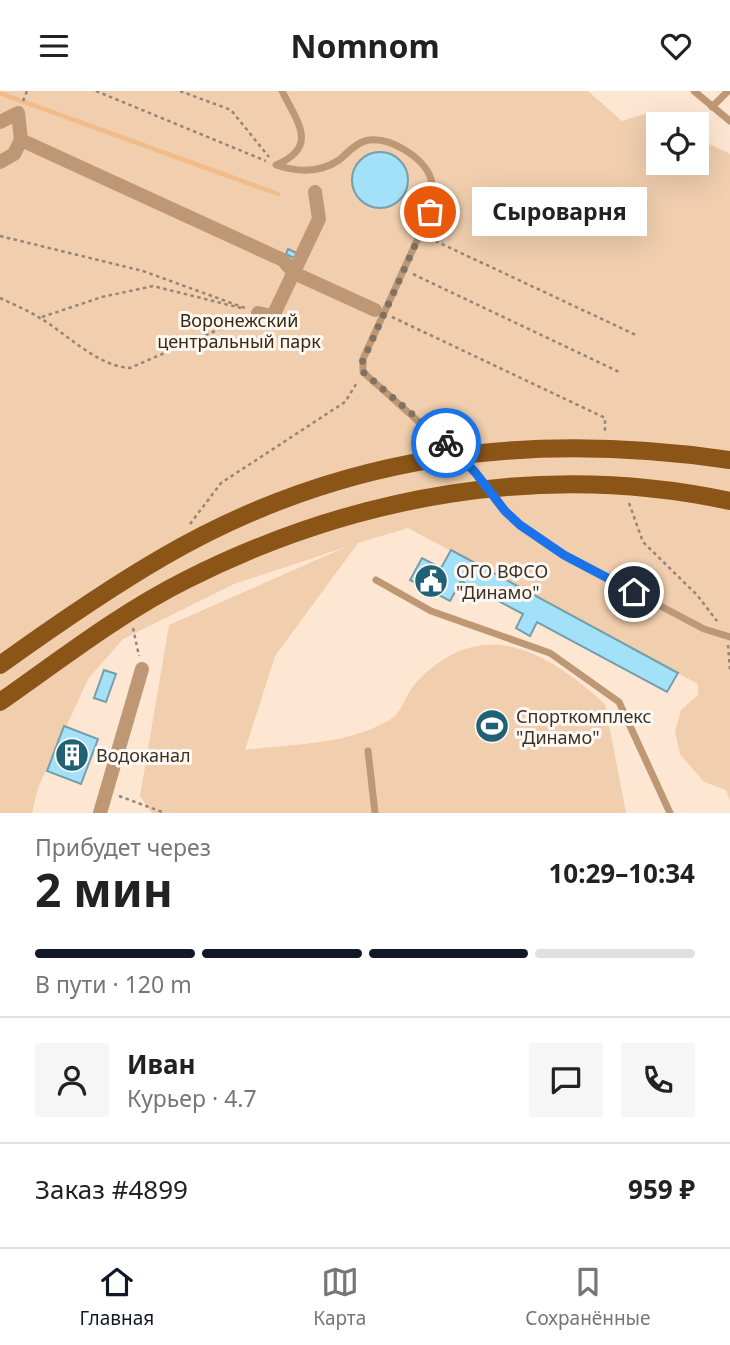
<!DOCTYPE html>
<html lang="ru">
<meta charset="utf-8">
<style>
body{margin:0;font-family:"Noto Sans",sans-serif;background:#f6f6f6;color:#222;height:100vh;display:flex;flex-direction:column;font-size:26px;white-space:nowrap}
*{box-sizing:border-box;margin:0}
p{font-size:23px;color:#767676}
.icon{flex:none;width:38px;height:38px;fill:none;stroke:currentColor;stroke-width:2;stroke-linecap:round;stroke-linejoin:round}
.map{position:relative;height:722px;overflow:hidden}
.side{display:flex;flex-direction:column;background:#fff;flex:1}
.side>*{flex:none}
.buttons{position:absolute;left:646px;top:21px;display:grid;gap:14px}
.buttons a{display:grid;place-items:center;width:63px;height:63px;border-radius:0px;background:#fff;box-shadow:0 7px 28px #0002;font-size:35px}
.pin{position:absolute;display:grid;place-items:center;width:60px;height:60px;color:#fff;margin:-30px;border:4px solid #fff;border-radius:50%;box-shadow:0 2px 7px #0007}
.courier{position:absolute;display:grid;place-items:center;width:70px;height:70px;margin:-35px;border:5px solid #1a73e8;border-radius:50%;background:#fff;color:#222;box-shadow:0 2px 9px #0007}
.bubble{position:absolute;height:49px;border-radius:0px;background:#fff;box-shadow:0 7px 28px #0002;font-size:23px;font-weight:700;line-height:49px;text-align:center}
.head em{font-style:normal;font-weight:700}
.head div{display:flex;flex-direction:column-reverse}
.head{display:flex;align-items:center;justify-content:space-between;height:119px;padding:0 35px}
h1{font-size:46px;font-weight:700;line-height:52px}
.bar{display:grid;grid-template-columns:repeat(4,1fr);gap:10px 7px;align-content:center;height:84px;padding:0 35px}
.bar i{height:9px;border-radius:5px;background:#e0e0e0}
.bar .active{background:#111827}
.bar p{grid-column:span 4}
.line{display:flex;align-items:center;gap:18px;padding:0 35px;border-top:2px solid #e0e0e0}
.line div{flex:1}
.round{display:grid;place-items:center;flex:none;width:74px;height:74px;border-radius:0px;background:#f6f6f6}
header{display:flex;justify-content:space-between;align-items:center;height:91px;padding:0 35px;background:#fff;font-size:32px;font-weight:700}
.tabs{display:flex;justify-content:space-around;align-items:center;height:98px;border-top:2px solid #e0e0e0;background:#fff;font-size:19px;color:#767676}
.tabs a{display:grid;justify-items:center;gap:4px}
.tabs .active{color:#111827}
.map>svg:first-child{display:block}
.green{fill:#f0ceae}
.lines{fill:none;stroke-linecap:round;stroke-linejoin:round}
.stream{stroke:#f1bc8a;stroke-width:4.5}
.building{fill:#a3e1f9;stroke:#779dab;stroke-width:2}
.path{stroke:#968576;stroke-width:2.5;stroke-dasharray:3.5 3.5;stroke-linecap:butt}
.lane{stroke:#be9874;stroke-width:7}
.street{stroke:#be9874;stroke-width:14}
.primary-bridge{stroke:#8a5516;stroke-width:18}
.done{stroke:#807163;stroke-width:7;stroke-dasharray:0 12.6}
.route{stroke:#1a73e8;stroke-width:9}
.labels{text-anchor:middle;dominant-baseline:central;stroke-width:6;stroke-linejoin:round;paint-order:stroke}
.park-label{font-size:18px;fill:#3c2710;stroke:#fef8f2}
.poi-label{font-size:18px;fill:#3c3127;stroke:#fef8f2;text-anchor:start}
</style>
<header><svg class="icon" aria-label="menu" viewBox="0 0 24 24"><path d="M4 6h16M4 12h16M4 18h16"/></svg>Nomnom<svg class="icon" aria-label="heart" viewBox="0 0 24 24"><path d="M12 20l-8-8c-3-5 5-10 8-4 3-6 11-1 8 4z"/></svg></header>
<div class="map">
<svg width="730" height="722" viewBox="0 0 730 722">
<rect width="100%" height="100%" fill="#fee7d2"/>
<path class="green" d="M0,0H588L622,30L648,22L670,33H658V72H696L697,47L730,63V709L726,699L704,691L680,663L675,640L681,619L698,604V593L408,437L358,452L275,565L245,659C292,653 349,654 391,628C402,621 406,603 415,593C480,521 547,560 605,613L626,722H152L140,705L169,534L346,456L234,493L123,548L88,588L38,697L32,722H0Z"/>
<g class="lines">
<path class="stream" d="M0,2L278,103"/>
</g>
<path class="building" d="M352 89a28 28 0 1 1 56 0a28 28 0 1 1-56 0Z
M288,158L299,163L296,168L286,163Z
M451,459L678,582L667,601L537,531L530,545L516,537L523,523L461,490L450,510L410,489L422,467L441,477Z
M104,579L116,583L106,611L94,607Z
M64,635L98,648L81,693L47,680Z"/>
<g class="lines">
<path class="path" d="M96,0L266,70
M180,0L231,19L269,66
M23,10L27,0
M0,145L143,180L245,217
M429,147L636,244
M413,183L619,281
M0,207C13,213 27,219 40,227C67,243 97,275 130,277L245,227
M42,226L102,206L153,195L241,217
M392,226L605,327V343
M629,412L643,451L697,504L717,530
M190,433L221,392L345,311L358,290
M133,537L139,565
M728,554L730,579
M119,705L165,722"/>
<path class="lane" d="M282,0C298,32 319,56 276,74C297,81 320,82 339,69C348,62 354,53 365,50C388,44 424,66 431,88C435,100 433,110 430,121L363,268V281L475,381L505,420L520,434L564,464L704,538L730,546
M694,0L730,30
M712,16L728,0
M376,489L431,520L550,562L619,611L670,722
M368,660L375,722"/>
<path class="street" d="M0,31L18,22L21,49L283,169L294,182L375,219
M0,71L14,63L21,49
M258,222L273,225L319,128L315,101
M100,722L142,578"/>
<path class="primary-bridge" d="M0,574C53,536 106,499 163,466C342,362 528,340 730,369
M0,611C60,569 120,522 186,489C354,404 544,370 730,410"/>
</g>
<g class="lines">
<path class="done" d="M430,121L361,274L363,281L446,352"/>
<path class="route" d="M446,352L475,381L505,420L520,434L564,464L634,501"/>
</g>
<defs>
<g id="civic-disc" transform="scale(1.75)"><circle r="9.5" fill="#206176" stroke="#fef8f2"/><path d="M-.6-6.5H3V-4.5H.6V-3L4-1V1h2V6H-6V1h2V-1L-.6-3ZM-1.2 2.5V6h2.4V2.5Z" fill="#fff"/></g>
<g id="stadium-disc" transform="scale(1.75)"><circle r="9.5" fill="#206176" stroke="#fef8f2"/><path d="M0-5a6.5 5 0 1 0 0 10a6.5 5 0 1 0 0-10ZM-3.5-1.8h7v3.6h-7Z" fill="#fff"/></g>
<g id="building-disc" transform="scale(1.75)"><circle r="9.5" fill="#206176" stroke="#fef8f2"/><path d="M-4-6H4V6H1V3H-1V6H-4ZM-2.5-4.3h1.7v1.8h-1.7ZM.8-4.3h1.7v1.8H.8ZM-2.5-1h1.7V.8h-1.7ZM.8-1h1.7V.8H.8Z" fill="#fff"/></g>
</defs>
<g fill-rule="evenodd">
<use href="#civic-disc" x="431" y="490"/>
<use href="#stadium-disc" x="492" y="635"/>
<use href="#building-disc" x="72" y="664"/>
</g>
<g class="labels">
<g class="park-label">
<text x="239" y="229">Воронежский<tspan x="239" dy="21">центральный парк</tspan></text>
</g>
<g class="poi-label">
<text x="456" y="480">ОГО ВФСО<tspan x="456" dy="21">"Динамо"</tspan></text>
<text x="516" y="625">Спорткомплекс<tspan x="516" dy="21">"Динамо"</tspan></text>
<text x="96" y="664">Водоканал</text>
</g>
</g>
</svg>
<div class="buttons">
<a><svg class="icon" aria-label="locate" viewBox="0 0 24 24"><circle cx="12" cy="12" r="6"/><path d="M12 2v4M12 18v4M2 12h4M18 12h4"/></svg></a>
</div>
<div class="pin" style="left:430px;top:121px;background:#ea580c"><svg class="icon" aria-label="bag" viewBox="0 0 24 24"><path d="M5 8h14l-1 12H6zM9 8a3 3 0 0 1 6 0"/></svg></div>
<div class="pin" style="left:634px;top:501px;background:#1f2937"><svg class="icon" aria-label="home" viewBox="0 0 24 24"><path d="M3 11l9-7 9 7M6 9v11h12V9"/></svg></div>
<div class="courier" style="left:446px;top:352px"><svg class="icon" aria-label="bike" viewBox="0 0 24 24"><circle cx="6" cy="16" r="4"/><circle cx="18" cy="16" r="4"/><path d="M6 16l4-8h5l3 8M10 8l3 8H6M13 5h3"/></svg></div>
<div class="bubble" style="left:472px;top:96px;width:175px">Сыроварня</div>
</div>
<section class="side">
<div class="head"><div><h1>2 мин</h1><p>Прибудет через</p></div><em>10:29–10:34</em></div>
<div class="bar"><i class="active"></i><i class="active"></i><i class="active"></i><i></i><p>В пути · 120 m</p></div>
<div class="line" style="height:126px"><a class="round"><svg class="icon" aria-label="person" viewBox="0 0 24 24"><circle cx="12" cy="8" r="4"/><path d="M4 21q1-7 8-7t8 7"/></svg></a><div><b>Иван</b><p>Курьер · 4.7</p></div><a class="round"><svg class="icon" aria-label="chat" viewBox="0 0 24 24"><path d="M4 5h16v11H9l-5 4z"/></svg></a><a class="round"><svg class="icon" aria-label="phone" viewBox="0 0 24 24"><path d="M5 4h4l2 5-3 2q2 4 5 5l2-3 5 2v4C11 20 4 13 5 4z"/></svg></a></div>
<div class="line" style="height:91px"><div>Заказ #4899</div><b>959 ₽</b></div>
</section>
<nav class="tabs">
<a class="active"><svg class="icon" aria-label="home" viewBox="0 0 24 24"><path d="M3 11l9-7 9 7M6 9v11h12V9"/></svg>Главная</a>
<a><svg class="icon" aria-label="map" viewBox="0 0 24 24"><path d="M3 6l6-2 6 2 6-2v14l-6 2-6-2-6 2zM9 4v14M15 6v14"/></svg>Карта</a>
<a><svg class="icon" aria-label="saved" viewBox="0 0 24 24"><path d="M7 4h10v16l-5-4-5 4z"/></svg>Сохранённые</a>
</nav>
